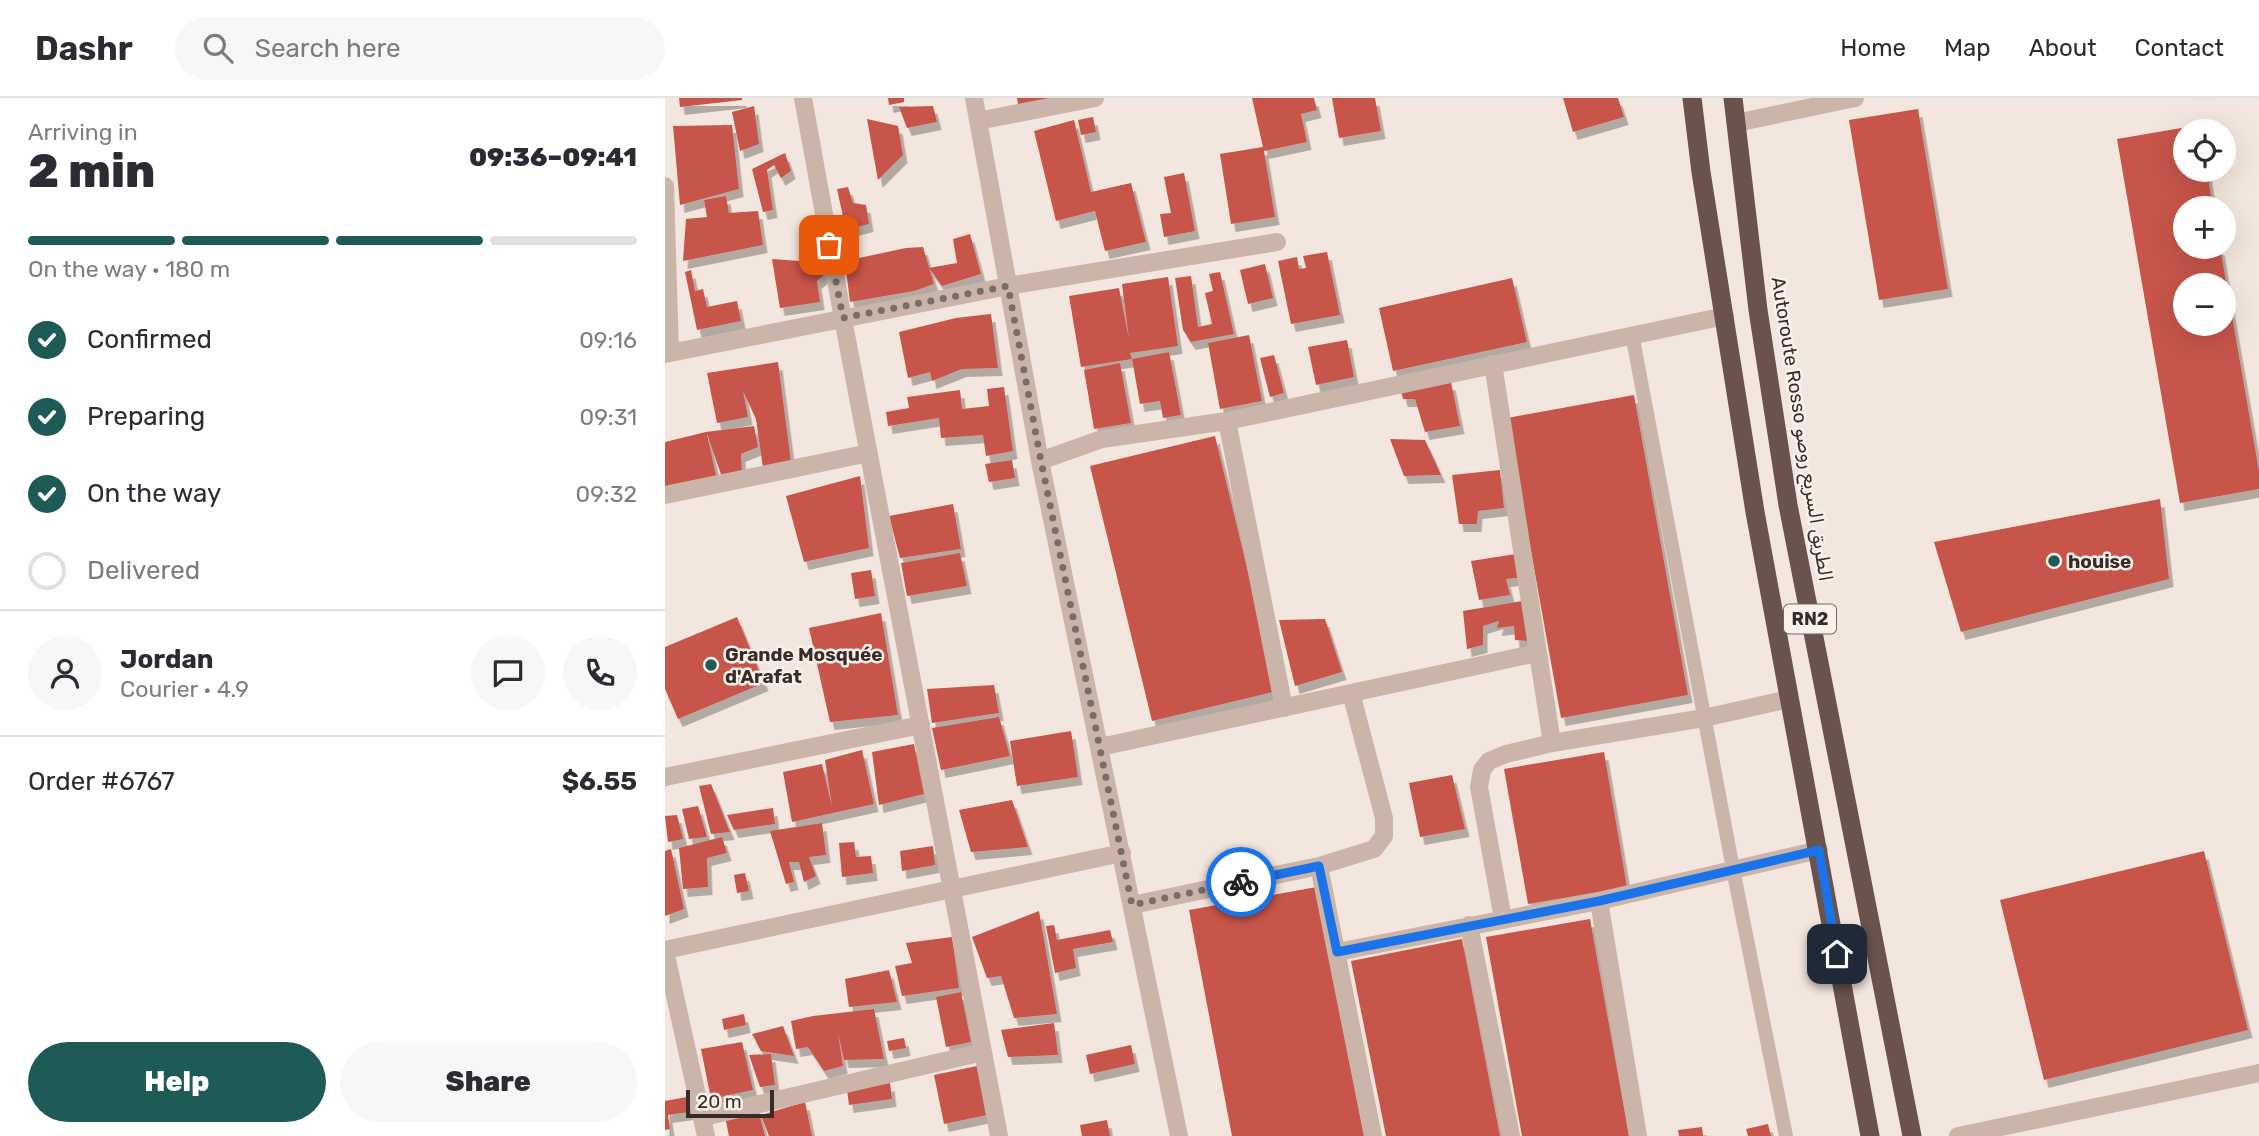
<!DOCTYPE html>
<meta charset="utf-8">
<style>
body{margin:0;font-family:Rubik,"Noto Sans Arabic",sans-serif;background:#f7f7f7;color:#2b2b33;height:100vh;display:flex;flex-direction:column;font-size:26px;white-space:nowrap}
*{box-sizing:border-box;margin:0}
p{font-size:23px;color:#7c7c81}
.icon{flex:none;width:38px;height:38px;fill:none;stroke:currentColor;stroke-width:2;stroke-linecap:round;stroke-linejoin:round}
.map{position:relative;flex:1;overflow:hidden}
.drawer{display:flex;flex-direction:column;background:#fff;width:665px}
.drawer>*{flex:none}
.buttons{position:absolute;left:1508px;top:21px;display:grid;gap:14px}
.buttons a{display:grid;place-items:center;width:63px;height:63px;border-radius:50%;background:#fff;box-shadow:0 7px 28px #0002;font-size:35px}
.scale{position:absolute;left:21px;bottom:18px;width:88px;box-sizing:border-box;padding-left:7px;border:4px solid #382c29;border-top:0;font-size:19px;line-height:24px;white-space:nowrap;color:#382c29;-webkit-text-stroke:5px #faf1eb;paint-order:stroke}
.pin{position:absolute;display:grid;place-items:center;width:60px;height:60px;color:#fff;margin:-30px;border-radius:14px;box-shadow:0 4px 10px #0006}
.courier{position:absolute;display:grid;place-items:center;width:70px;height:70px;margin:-35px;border:5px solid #1a73e8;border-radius:50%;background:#fff;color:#222;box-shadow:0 2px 9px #0007}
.overview em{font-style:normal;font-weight:800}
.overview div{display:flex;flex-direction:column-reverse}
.overview{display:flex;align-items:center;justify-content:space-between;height:119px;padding:0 28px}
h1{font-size:46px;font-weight:800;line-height:52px}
.bar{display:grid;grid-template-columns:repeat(4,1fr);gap:10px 7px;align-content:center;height:84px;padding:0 28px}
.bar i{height:9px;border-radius:5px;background:#e1e1e2}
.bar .active{background:#1e5b56}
.bar p{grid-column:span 4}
.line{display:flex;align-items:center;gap:18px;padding:0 28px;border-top:2px solid #e1e1e2}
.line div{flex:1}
.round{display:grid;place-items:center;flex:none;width:74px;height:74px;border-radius:37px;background:#f7f7f7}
ol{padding:0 28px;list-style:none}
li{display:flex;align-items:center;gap:21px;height:77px}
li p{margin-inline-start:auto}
li .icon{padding:7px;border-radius:50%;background:#1e5b56;color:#fff;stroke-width:4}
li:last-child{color:#7c7c81}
li i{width:38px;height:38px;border:4px solid #e1e1e2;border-radius:50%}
.primary-button{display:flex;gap:14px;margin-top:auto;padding:14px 28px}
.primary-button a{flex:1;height:80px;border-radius:42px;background:#1e5b56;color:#fff;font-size:28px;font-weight:800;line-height:80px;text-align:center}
.primary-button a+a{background:#f7f7f7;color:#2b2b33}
header{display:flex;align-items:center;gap:42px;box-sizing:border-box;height:98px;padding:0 35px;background:#fff;border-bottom:2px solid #e1e1e2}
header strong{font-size:33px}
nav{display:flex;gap:38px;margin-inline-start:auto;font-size:24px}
.search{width:490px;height:63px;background:#f7f7f7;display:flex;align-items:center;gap:18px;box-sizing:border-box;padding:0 24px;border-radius:38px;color:#7c7c81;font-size:26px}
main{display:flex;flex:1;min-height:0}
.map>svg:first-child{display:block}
.building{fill:#c75448;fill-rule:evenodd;filter:url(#shadow)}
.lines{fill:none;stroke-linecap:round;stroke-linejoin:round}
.service{stroke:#cbb4a9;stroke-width:14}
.minor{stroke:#cbb4a9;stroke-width:18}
.tertiary{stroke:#cbb4a9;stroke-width:18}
.trunk{stroke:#6a524d;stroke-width:19}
.done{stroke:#796d68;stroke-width:7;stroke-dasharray:0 12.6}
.route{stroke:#1a73e8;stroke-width:9}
.poi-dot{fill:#1e5b56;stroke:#faf1eb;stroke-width:2.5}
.labels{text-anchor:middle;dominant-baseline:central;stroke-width:5;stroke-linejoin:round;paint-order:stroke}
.shield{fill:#faf1eb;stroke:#726763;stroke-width:2}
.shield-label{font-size:18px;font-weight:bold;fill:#382c29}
.street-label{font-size:19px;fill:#382c29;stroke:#faf1eb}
.poi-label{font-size:19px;font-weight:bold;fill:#382c29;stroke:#faf1eb;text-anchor:start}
</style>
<header>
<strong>Dashr</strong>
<div class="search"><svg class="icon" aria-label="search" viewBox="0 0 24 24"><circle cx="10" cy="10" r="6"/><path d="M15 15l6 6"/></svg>Search here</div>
<nav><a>Home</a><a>Map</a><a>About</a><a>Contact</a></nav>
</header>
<main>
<section class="drawer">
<div class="overview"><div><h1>2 min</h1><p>Arriving in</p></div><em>09:36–09:41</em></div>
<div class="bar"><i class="active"></i><i class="active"></i><i class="active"></i><i></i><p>On the way · 180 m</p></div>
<ol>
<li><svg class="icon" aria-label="check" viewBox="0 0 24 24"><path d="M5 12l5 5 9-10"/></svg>Confirmed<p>09:16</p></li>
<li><svg class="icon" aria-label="check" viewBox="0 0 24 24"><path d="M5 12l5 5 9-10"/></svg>Preparing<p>09:31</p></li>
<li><svg class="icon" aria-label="check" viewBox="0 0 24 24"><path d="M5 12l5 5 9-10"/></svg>On the way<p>09:32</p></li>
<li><i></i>Delivered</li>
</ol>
<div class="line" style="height:126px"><a class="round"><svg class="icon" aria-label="person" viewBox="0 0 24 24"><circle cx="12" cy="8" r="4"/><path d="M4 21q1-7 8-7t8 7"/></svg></a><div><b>Jordan</b><p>Courier · 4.9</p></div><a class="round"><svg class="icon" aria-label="chat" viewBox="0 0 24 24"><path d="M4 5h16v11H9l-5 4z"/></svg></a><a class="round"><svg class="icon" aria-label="phone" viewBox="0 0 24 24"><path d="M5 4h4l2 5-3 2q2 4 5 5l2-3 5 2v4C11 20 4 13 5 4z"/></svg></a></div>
<div class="line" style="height:91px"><div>Order #6767</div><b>$6.55</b></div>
<div class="primary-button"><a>Help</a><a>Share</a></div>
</section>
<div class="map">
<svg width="1594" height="1038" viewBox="0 0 1594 1038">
<defs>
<filter id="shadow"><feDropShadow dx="4.5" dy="8" stdDeviation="0" flood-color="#0004"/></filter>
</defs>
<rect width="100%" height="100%" fill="#f3e6de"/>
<path class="building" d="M14,0H77V2L15,9Z
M223,0H239V4L224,7Z
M352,0H402L354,11Z
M587,0H649L652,12L636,16L642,44L599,53L610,119L566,126L555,56L598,49Z
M667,0H710L716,33L674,40Z
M898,0H953L959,19L908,34Z
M89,8L94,46L75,53L67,14Z
M268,8L272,24L242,30L234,9Z
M1253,11L1283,191L1214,202L1184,22Z
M428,19L431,34L416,37L413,22Z
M202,21L233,28L238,57L213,82Z
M409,22L426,94L466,85L481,144L440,153L430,113L391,123L369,33Z
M67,27L74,91L15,107L8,28Z
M1534,27L1535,33H1521V72H1542L1548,110H1521V149H1555L1594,373V391L1515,405L1452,41ZM1521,187H1559V226H1521Z
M120,55L126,73L116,80L109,67L102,72L108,112L98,114L87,71Z
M519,75L530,133L499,139L495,116L506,115L499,79Z
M183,89L188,105L201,107L204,126L181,132L172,91Z
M61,98L64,115L93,113L98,147L18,163L21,121L42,119L39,102Z
M305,136L316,176L277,188L264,170L292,165L288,141Z
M258,149L269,186L249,193L185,204L180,163L241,150Z
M155,154L158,178L152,183L155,204L115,210L107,161L134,163L138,157Z
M662,154L675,217L626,226L613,163L632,159L634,171L641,170L638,158Z
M600,166L608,200L583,206L575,172Z
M26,172L30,193L38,191L42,209L72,203L76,223L32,232L20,174Z
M555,174L569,236L526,244L518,232L510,180L526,178L533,229L547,226L540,195L548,193L544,176Z
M503,179L513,248L465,255L467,261L416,269L404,198L454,190L464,241L457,186Z
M847,180L862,244L728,273L714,210Z
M326,216L333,270L297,271L267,283L265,274L243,280L234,234L291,220Z
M584,237L597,303L555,311L543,245Z
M682,242L689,279L651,287L643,249Z
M504,254L516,317L498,320L495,303L475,306L467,261Z
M609,257L619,295L605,299L595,260Z
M113,264L126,364L98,370L91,321L78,293L83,319L52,325L42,275Z
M455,265L466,325L429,331L419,272Z
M786,284L795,328L760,334L750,301H738L736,292Z
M339,289L348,353L321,358L318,337L276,340L274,320L223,328L221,314L244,310L242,299L295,292L297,311L324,308L322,291Z
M969,297L1023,597L896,620L842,320Z
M89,328L93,349L76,356L77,375L59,385L42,336L53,386L0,391V344L41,334Z
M550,338L612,593L487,623L425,368Z
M725,341L760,342L776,377L739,378Z
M347,362L350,380L324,384L320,366Z
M835,372L839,410L813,413L812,426H794L787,377Z
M195,378L204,450L139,464L121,398Z
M1495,401L1504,481L1296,534L1269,444Z
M288,406L296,451L235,460L224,418Z
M295,455L302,488L242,498L236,465Z
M857,455L860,479L841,481L845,497L814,502L806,463Z
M206,472L210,498L190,501L186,475Z
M857,503L863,543L850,542L849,528L832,530L834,523L818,528V547L802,551L798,513Z
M216,515L233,617L165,624L144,530Z
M72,519L99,585L13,621L0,591V549Z
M660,521L677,574L630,588L614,522Z
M329,587L334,615L267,625L262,591Z
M334,619L345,658L276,672L267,630Z
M406,633L413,679L352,688L345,643Z
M249,646L259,696L214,707L207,654Z
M197,652L209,706L127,724L118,674L157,666L167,709L160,662Z
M939,654L962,789L863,806L839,671Z
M787,677L800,731L755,739L744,685Z
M46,686L59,719L65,734L46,736L34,688Z
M347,702L363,749L306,754L294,712Z
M33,708L42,739L24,741L17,711Z
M108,710L110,726L69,732L62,717Z
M12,717L18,741L3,744L0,718Z
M157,725L161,757L144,759L151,778L139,784L134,764H124L129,784L121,786L105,733Z
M57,739L62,755L42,760L43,789L18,791L14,750Z
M189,744L191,759L206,758L208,775L177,779L174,745Z
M268,748L270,767L237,773L235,753Z
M6,751L19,811L0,818V753Z
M1539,753L1583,932L1379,982L1335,802Z
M80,775L84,793L72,795L69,777Z
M652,789L699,1038H567L524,812Z
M374,813L392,916L349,920L336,878L322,880L307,839Z
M925,821L964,1038H857L821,839Z
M389,827L392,842L445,832L448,844L408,851L411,870L390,875L381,828Z
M287,839L294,890L237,898L230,868L247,865L241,845Z
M797,841L835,1038H721L686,863Z
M224,872L232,904L184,909L180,881Z
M296,894L306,944L281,949L271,899Z
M209,911L219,961L179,962L173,935L178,968L159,973L143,949L131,951L126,923L148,918Z
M79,916L81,927L59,932L57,921Z
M389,925L393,957L343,959L336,932Z
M118,928L129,958L96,953L87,936Z
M239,940L241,950L224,953L222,943Z
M77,944L88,992L46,1001L36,951Z
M466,947L470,966L425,976L421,957Z
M106,956L110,987L95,989L84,957Z
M312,968L322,1017L279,1026L269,977Z
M225,985L227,1001L184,1007L182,992Z
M22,999L24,1014L3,1017L5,1031L0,1032V1003Z
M140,1004L147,1038H104L96,1017Z
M93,1011L100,1038H64L59,1014Z
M442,1022L445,1038H417L415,1027Z
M1103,1026L1106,1038H1083L1081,1031Z
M1037,1029L1038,1038H1014L1013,1032Z"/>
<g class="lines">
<path class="service" d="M967,236L1068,771L1121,1038"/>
<path class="minor" d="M138,0L178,221L334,1038
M309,0L375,363L514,1038
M313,23L430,0
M1071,25L1190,0
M0,88L5,255
M0,256L343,188L612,144
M828,266L887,645
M562,323L619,610
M375,363L437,341L562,323L1060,218
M0,397L204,355
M435,649L872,555
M0,679L256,627
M654,768L708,1038
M934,803L973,1038
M467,807L654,768L709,751L719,738V720L686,595
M838,821L814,689L817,672L824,663L841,656L887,645L1039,620L1124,601
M804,827L846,1038
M0,852L457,755
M0,853L41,1038
M672,854L934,803L1154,752
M39,1019L318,954"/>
<path class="tertiary" d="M1293,1038L1594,975"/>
<path class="trunk" d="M1027,0L1036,74L1090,414L1205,1038
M1068,0L1093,212L1123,407L1247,1038"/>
</g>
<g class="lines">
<path class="done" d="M164,147L178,220L343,188L376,363L467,807L576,784"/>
<path class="route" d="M576,784L654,768L672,854L934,803L1154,752L1172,856"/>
</g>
<g class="poi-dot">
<circle cx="1389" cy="463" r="7"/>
<circle cx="46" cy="567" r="7"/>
</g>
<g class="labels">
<rect class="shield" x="1119" y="506.5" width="52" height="29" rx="5"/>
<g class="shield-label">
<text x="1145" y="521">RN2</text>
</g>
<g class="street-label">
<text transform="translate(1137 331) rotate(81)">Autoroute Rosso الطريق السريع روصو</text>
</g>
<g class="poi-label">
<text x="1403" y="463">houise</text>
<text x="60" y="556">Grande Mosquée<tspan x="60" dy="22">d'Arafat</tspan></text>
</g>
</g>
</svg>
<div class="buttons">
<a><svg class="icon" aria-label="locate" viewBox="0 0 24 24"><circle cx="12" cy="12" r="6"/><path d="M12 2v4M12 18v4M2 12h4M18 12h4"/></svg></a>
<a>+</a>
<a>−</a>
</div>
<div class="scale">20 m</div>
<div class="pin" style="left:164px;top:147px;background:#ea580c"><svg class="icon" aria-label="bag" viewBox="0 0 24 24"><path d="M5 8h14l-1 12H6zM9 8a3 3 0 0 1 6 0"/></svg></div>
<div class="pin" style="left:1172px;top:856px;background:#1f2937"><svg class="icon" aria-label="home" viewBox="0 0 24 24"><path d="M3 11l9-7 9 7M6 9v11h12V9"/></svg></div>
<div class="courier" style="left:576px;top:784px"><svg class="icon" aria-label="bike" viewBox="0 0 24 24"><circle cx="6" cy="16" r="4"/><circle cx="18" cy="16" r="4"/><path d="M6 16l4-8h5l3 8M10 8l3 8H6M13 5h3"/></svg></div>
</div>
</main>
